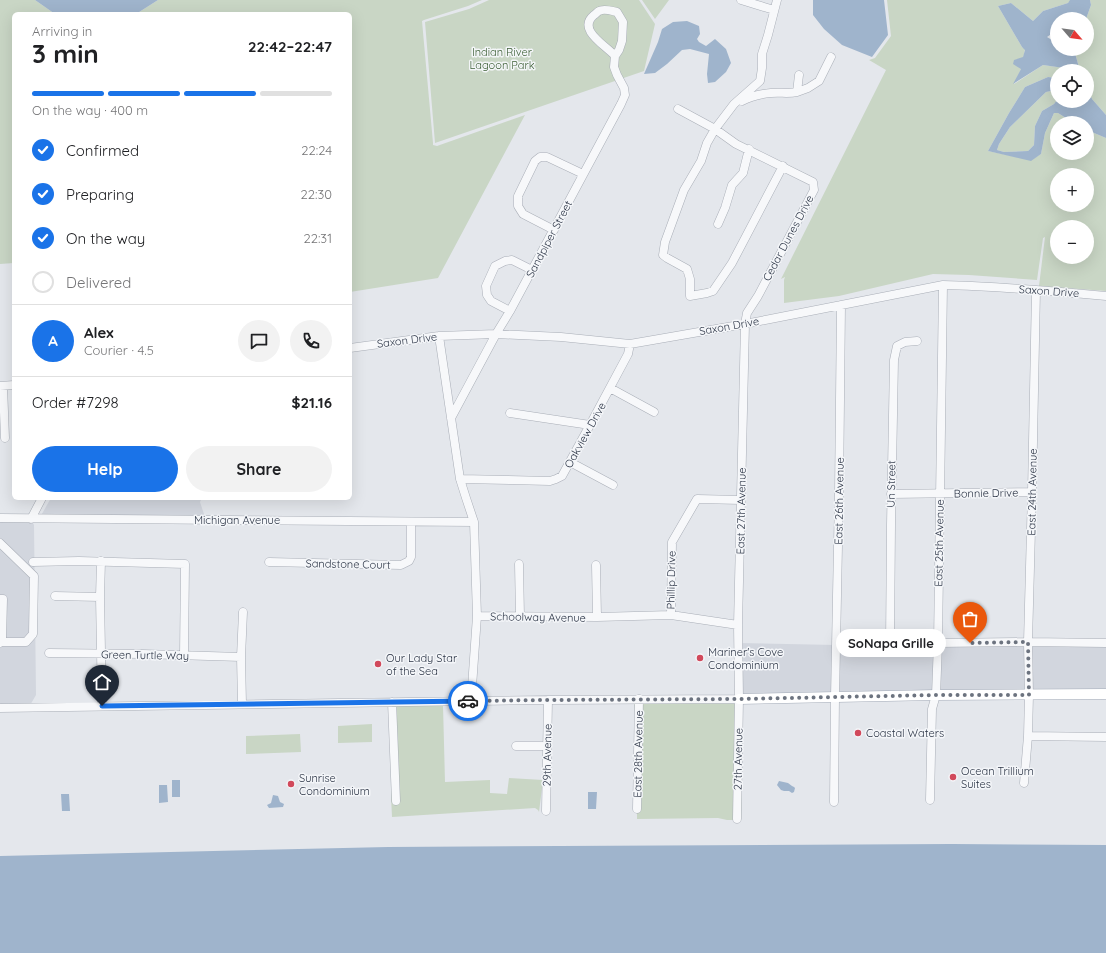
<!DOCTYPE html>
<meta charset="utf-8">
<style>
body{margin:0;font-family:Quicksand,sans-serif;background:#f2f2f2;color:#202124;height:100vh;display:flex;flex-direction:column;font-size:15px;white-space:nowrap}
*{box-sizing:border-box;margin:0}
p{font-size:13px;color:#757577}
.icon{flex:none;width:22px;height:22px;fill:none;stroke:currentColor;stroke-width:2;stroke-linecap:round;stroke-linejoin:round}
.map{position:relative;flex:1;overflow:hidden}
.side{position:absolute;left:12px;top:12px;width:340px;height:488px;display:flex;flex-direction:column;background:#fff;border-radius:6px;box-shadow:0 4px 16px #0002}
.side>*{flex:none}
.needle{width:26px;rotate:118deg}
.tools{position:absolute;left:1050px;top:12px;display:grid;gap:8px}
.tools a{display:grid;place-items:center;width:44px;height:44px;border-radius:50%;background:#fff;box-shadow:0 4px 16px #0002;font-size:20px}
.pin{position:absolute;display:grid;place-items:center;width:34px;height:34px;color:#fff;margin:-41px -17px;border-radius:50% 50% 50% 0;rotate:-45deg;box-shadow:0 0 4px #0007}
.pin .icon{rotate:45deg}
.courier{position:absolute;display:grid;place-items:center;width:40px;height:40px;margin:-20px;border:3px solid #1a73e8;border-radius:50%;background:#fff;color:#222;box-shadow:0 1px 5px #0007}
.bubble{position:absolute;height:28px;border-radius:14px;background:#fff;box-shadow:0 4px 16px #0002;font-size:13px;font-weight:800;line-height:28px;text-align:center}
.head em{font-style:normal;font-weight:800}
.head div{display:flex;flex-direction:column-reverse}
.head{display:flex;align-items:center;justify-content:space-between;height:68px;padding:0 20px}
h1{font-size:26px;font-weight:800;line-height:30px}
.bar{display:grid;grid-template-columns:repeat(4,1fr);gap:6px 4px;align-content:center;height:48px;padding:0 20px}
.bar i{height:5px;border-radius:3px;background:#e0e0e0}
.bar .on{background:#1a73e8}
.bar p{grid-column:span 4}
.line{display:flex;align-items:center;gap:10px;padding:0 20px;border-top:1px solid #e0e0e0}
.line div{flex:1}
.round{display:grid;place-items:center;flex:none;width:42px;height:42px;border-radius:21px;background:#f2f2f2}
ol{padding:0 20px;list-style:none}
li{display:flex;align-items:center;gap:12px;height:44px}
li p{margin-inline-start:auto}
li .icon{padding:4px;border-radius:50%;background:#1a73e8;color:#fff;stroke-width:4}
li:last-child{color:#757577}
li i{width:22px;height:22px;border:2px solid #e0e0e0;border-radius:50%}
.cta{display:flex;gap:8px;margin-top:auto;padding:8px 20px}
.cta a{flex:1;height:46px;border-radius:24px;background:#1a73e8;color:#fff;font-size:16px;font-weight:800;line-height:46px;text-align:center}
.cta a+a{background:#f2f2f2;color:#202124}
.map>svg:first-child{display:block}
.built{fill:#d2d6de}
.green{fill:#c9d6c5;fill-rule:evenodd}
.water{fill:#9fb4cc}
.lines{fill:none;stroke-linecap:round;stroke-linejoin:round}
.minor-casing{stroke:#a9aeb7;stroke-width:9}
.major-casing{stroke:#a3abb8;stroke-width:11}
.minor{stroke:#f7f8fa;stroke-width:8}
.major{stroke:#fff;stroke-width:10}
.done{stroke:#6c737f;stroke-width:4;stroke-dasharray:0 7.2}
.route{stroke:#1a73e8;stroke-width:5}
.poi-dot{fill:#d1495b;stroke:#f4f6f9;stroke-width:1.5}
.labels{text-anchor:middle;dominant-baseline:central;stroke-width:3;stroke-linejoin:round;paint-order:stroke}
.park-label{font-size:11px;fill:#3f6138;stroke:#f4f6f9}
.street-label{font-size:11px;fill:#2b3445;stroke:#f4f6f9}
.poi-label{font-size:11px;fill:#2b3445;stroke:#f4f6f9;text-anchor:start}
</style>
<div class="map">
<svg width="1106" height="953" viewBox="0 0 1106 953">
<rect width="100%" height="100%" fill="#e4e7ec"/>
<path class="built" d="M51,498H202L200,502L206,520L39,519Z
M0,518L31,519L34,525L36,695L29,707L0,708Z
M738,643L836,645L997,643H1106V694L739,699Z"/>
<path class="green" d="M0,0H35L55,14H14V263L0,264Z
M158,0H482L468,6L424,20L422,21L433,143V145L437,146L525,115L438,278L350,292V14H136Z
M489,0H639L655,24L644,71L435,143L425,22L469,9Z
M642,0H669L655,19Z
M887,0H1071L1068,3L1043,11L1033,21L1011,3L998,6L1022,47L1025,49L1021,69L1014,84L1043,65L1064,68L1066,71H1057V78L1048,77L1025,87L1009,113L988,151L1031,160L1041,154L1045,133L1054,113H1058L1074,123H1057V153H1087V130L1106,138V291L1039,286L1045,237L1043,238L1037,280L969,275L933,274L839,296L784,303V280L785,277L781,279L886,70L869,60L875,58L891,36ZM1057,175H1087V205H1057ZM1057,227H1087V257H1057Z
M1090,0H1106V115L1092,99L1087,86V71H1080L1075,53L1068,49H1087L1086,19L1091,5Z
M1056,90L1057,100L1054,104L1042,111L1035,126L1034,145L1028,151L1004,152L997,150L999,144L1010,127L1046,92Z
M634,702H738L739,752L742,799L741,820H727L718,818L637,819V737Z
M392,705H443L445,782L490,780V793L507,794L509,778L543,780L539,812L538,810L535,808L392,817L391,796Z
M372,724V742L338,743V726Z
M300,734L301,752L246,754V736Z"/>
<path class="water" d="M35,0H158L136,14H55Z
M813,0H884L888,35L872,57L842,45L824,29L813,15Z
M1070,0H1090L1091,5L1086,19H1057V30L1047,37L1057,43V49H1068L1075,53L1080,71H1066L1064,68L1043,65L1013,84L1021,69L1013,64L1014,60L1023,57L1025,50L1022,47L998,6L1011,3L1033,21L1043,11L1068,3Z
M687,21L699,26L700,34L697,39L699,42L706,46L715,39L726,49L731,63L726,72L715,82L708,83L707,74L709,54L690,49L682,50L667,64L655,73L644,74L658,42L662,29L673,22Z
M1048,77L1057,78V93L1056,90L1046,92L1010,127L999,144L997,150L1004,152L1028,151L1034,145L1035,126L1042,111L1054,104L1057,100V101H1087V86L1092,99L1106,115V138L1087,130V123H1074L1058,113H1054L1045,133L1041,154L1031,161L988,151L1009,113L1025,87Z
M172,780H180V797H172Z
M779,781L788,783L792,786L794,787L795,788L794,792L792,793L789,791H784L781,790L777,785Z
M159,785H167L168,802L159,803Z
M588,792H597L596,809H588Z
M61,794H69L70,811H62Z
M273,795L278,796L280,802L284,804L283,807L269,808L267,805L271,803Z
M952,844L1106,845V953H0V856L388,847Z"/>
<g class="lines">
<g class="minor-casing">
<path id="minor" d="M741,0L774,10
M777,0L768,35L762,54V68L760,81L734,104L715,129L707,143L701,161L684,190L665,242L663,255L667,258L687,269L690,279V296L707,293L713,291L732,263L783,166
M797,92L808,88L819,81L831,57
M742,101C751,96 761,94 771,93C780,92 788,94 797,92L799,75
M678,109L715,129L736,144L813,182L814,190L758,296L747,313L745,324L738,625L739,699L737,819
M718,224L725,208L732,185L743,173L749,149
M554,230L523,214L518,206V196L535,161L540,157H547L583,174
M510,311L491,301L487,295L486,286L495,266L505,261L512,260L532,270
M439,336L460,479L466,498L474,522L477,616L471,701
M350,348L439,336L496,334L561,337L630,344L745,324L943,285C997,286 1052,291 1106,296
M0,386L14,385
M3,386L5,438
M610,388L654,412
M510,413L590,425
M451,418L496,334L510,311L621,104L625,95L624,88L617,75L614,67L615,56L619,50L622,41L623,22L617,12C612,11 604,8 599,11C597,12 596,14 594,15C576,30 607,46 615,56
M570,462L613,485
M460,479L550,481L556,479L562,476L590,425L628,354L630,344
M891,494L1032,492
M0,518L474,522
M31,519L42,498
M0,543L34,576L33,634L26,642H2
M101,561L100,597L102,706
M33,562L79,561L185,564L184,655
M269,562L401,565L409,561L411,557V522
M519,564L520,617
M596,565L597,617
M55,596L100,597
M0,599H3L2,638V642L0,643
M671,615L672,542L697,499L741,500
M477,616L597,617L671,615L738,625
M938,643L1028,642L1106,643
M890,644L891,525L894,360L897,346L905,342L917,341
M49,653L143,654L241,657
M392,702L396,801
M242,704L241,657L243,612
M0,708L548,700L739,699
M1028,736L1106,737
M516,746H547
M1024,783L1028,736L1029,695L1028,642L1032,492L1036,290
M930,800L932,709L936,695L938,643L943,285
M834,802L835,698L839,494L841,305
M637,809L639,699
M546,811L548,700"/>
</g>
<g class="major-casing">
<path id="major" d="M739,699L936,695L1106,694"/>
</g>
<use href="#minor" class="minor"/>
<use href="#major" class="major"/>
</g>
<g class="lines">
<path class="done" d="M468,701L548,700L739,699L936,695H1029L1028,642L970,643"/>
<path class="route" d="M102,706L468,701"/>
</g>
<g class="poi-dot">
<circle cx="700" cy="658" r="4"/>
<circle cx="378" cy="664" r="4"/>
<circle cx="858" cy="733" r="4"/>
<circle cx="953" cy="777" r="4"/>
<circle cx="291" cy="784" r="4"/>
</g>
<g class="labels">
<g class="park-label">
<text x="502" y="52">Indian River<tspan x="502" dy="13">Lagoon Park</tspan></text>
</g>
<g class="street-label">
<text transform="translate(788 238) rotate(-62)">Cedar Dunes Drive</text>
<text transform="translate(549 239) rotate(-62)">Sandpiper Street</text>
<text transform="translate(1049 291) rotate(4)">Saxon Drive</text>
<text transform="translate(729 326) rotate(-10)">Saxon Drive</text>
<text transform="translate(407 340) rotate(-7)">Saxon Drive</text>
<text transform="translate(585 435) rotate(-61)">Oakview Drive</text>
<text transform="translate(891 484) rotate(-89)">Un Street</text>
<text transform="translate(1032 492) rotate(-89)">East 24th Avenue</text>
<text transform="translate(986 493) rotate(-1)">Bonnie Drive</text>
<text transform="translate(839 501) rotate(-89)">East 26th Avenue</text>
<text transform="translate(741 511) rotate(-89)">East 27th Avenue</text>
<text x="237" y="520">Michigan Avenue</text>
<text transform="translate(939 543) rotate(-89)">East 25th Avenue</text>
<text transform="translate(348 564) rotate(1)">Sandstone Court</text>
<text transform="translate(671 580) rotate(-89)">Phillip Drive</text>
<text transform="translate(538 617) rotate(1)">Schoolway Avenue</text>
<text transform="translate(145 655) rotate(1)">Green Turtle Way</text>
<text transform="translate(638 754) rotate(-89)">East 28th Avenue</text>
<text transform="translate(547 755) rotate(-89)">29th Avenue</text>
<text transform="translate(738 759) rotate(-89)">27th Avenue</text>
</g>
<g class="poi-label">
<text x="708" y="652">Mariner's Cove<tspan x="708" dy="13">Condominium</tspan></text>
<text x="386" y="658">Our Lady Star<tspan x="386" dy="13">of the Sea</tspan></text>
<text x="866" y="733">Coastal Waters</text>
<text x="961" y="771">Ocean Trillium<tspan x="961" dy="13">Suites</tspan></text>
<text x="299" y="778">Sunrise<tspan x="299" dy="13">Condominium</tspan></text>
</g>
</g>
</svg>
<div class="tools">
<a><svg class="needle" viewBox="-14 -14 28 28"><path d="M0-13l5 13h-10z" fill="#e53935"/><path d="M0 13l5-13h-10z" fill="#757577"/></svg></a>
<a><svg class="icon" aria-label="locate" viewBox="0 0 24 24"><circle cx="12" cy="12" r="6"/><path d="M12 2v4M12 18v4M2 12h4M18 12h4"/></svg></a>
<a><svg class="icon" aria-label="layers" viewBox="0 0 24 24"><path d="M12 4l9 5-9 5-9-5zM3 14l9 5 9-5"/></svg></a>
<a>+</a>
<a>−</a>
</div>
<div class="pin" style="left:970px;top:643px;background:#ea580c"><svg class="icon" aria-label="bag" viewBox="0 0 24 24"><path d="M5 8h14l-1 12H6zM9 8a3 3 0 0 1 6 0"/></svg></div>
<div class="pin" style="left:102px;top:706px;background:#1f2937"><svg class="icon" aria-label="home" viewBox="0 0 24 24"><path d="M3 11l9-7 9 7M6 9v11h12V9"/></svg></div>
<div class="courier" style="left:468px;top:701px"><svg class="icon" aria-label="car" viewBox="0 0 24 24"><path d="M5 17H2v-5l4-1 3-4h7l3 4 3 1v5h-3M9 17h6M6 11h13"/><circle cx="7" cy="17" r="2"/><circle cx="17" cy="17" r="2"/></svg></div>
<div class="bubble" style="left:836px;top:629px;width:110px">SoNapa Grille</div>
<section class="side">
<div class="head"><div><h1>3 min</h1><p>Arriving in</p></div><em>22:42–22:47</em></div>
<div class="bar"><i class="on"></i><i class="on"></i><i class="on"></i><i></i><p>On the way · 400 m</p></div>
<ol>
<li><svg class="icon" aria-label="check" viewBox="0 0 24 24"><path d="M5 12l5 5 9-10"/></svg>Confirmed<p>22:24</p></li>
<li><svg class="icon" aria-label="check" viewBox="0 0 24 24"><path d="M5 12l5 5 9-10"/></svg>Preparing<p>22:30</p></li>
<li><svg class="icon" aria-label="check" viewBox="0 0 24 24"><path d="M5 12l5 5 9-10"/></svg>On the way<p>22:31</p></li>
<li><i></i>Delivered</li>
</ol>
<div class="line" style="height:72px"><b class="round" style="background:#1a73e8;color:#fff">A</b><div><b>Alex</b><p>Courier · 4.5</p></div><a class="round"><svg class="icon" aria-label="chat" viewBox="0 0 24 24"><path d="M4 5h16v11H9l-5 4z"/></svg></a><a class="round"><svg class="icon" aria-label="phone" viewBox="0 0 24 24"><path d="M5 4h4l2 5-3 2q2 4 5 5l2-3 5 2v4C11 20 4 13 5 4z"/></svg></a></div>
<div class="line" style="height:52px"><div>Order #7298</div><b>$21.16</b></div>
<div class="cta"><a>Help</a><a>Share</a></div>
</section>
</div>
